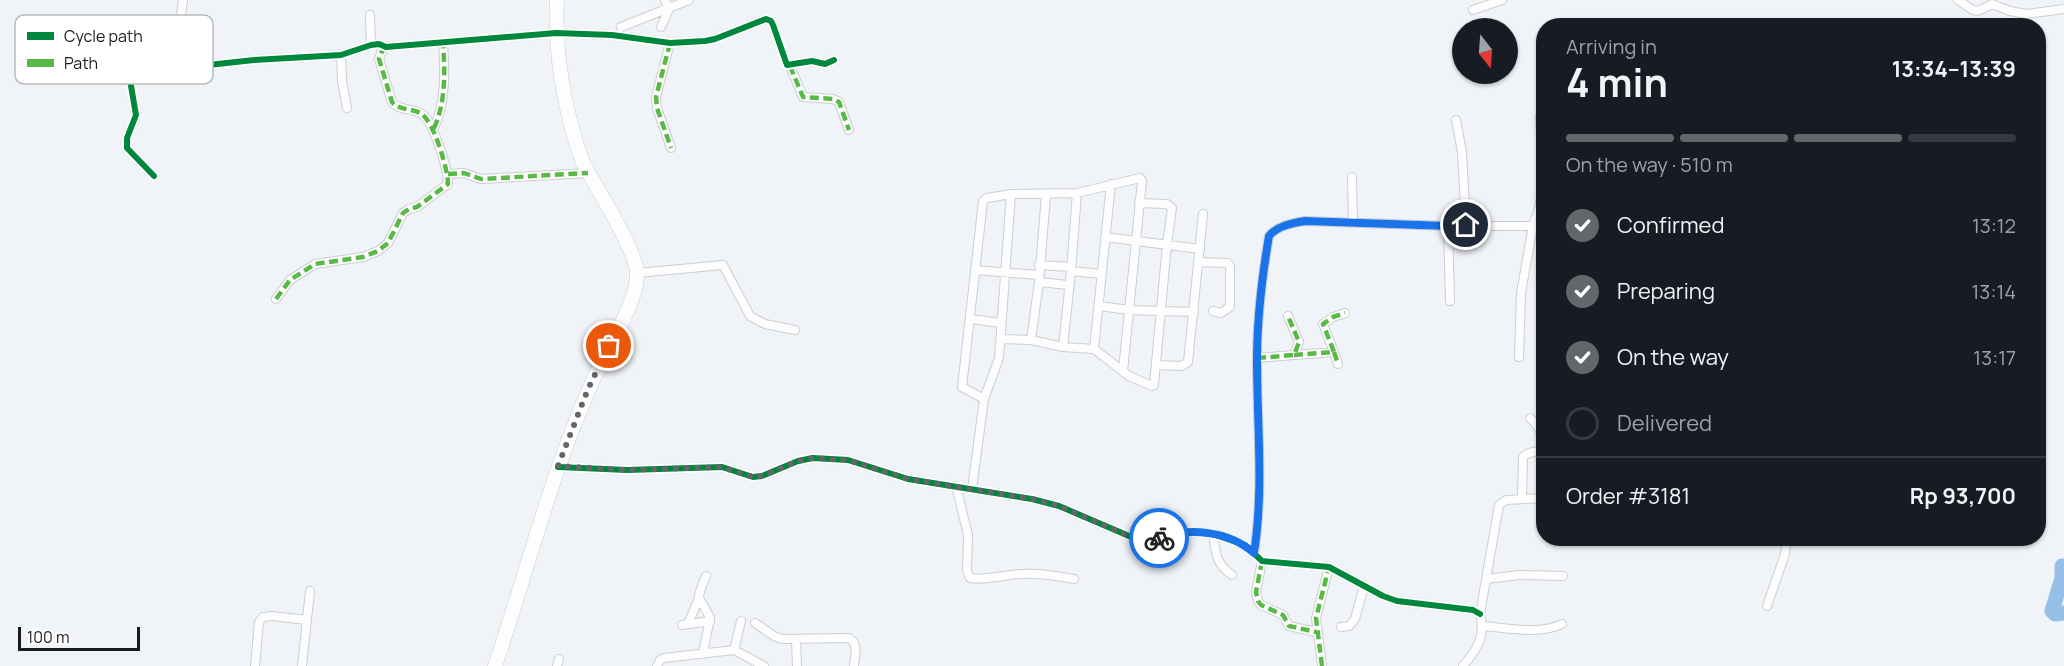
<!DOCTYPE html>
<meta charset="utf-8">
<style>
body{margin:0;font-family:Manrope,sans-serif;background:#242831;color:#f1f3f6;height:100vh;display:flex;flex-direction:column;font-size:22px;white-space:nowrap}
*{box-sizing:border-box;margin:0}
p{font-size:20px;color:#9ea1a6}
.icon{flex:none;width:33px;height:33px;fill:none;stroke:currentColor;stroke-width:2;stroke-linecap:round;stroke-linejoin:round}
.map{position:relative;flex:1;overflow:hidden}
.drawer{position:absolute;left:1536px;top:18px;width:510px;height:528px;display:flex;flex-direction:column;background:#171b24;border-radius:24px;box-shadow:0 2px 4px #0004}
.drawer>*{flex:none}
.needle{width:39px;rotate:163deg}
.buttons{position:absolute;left:1452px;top:18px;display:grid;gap:12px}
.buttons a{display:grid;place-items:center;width:66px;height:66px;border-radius:50%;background:#171b24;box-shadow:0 2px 4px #0004;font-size:30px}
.scale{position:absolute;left:18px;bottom:15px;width:122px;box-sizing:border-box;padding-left:6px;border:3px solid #191b1d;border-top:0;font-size:16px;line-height:21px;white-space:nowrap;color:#191b1d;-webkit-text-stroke:4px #fff;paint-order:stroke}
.pin{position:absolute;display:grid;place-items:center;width:51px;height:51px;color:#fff;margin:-26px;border:3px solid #fff;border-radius:50%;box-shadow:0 2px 6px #0007}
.courier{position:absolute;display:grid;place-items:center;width:60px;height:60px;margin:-30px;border:4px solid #1a73e8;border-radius:50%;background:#fff;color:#222;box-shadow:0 2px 8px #0007}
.head em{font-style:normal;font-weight:700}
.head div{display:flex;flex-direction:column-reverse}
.head{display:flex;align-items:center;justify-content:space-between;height:102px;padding:0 30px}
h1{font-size:39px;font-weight:700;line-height:45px}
.bar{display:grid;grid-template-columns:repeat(4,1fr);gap:9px 6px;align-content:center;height:72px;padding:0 30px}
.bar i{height:8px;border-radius:4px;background:#363941}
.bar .selected{background:#646769}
.bar p{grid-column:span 4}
.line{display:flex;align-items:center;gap:15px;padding:0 30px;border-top:2px solid #363941}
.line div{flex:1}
ol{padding:0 30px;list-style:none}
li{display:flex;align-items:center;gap:18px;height:66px}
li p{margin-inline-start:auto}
li .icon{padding:6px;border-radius:50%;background:#646769;color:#fff;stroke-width:4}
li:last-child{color:#9ea1a6}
li i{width:33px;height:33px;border:3px solid #363941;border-radius:50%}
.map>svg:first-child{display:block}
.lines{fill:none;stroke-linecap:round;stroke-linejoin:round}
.river{stroke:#96bfe7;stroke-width:15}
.minor-casing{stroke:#ccced1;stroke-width:10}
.primary-casing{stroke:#ccced1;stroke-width:15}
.minor{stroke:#fdfdfe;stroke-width:8}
.primary{stroke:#fdfdfe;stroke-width:14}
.quiet{stroke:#58b947;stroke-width:4.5;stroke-dasharray:9 4.5;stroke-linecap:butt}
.cycleway-casing{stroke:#fff;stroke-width:10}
.cycleway{stroke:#00873e;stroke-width:6}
.done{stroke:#646769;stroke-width:6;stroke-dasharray:0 10.8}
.route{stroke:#1a73e8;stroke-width:8}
.key{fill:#fff;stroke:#babbbb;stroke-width:1.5}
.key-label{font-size:16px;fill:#191b1d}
</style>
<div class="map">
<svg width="2064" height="666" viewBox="0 0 2064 666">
<rect width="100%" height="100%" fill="#f0f3f7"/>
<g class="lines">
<path class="river" d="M2062,566V578L2052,611L2055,614L2064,613"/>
<g class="minor-casing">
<path id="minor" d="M1958,0C1977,12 1972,15 1992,4L2010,11L2026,14L2064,9
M1473,10L1502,0
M370,15L371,45
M621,27L689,0
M661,27L669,9L665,0
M670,43L656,97L657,108L671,148
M341,55L342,81L347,108
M790,66L803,97L833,99L839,102L849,130
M159,71L157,40L159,36L180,21L183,0
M1456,120L1462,152L1466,225
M434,128C446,102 445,71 443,43
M448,174L464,173L481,179L588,173
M154,176L127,148V138L136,115L130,80L131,75L135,73L254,60L341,55L371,45L379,44L386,47L556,33L612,35L670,43L705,41L715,39L766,19L771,21L773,25L787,65L812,61L825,64L834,60
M1352,177L1353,222
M1448,226L1450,301
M1105,237L1200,249
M1198,262L1228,263L1230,267V307L1221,313L1213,311
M1039,265L1071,267
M975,270L1038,275
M1071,271L1101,274
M637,273L723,265L750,316L765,324L795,330
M1039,282L1068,285
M276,299L290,280L315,264L363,257L378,251L388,243L403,213L409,209L417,207L448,184C448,169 434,123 422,114C413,108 399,111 392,102L379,59L381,53L386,47
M1099,306L1130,310L1194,312
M971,319L1001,323
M1001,339L1031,340L1063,347L1094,349L1129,376L1152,386L1154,385L1167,244L1172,208L1167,204L1139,203
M1031,340L1039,282L1046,195
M1063,347L1071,271L1077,193
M1094,349L1111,184
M1334,352L1338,364
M1294,355L1334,352L1323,324L1333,317L1345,313
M1519,357L1521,293L1533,226L1540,205L1543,177L1540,116
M1257,358L1294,355L1299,342L1288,316
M1157,365L1182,366L1188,362L1203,214
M984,399L962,387L983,201L987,198L1011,194L1077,193L1140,178L1142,181L1123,371
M1530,418L1536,424L1544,438
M558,467L627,470L722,467L753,477L762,476L798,461L813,458L848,460L908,479L1032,499L1059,506L1143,542L1148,543L1181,531L1213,534L1245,545L1262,561L1329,567L1383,596L1397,601L1473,610L1480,614
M956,486L968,535L967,571L970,578C984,581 1007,574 1022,574C1040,573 1057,576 1074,579
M972,489L984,399L999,358L1011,194
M1522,498L1523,457C1529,450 1538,454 1544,447
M1213,534C1216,553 1215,563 1232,575
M1254,553C1264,490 1257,424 1257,360C1257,319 1262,277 1269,236C1277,226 1292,223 1305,221L1448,226H1533
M1262,561L1256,592L1258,601L1261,605L1283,615L1289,626L1316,632
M1486,579L1519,575L1563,576
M1767,606L1785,554L1787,538
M755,623L774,636L782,639L849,638C859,644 855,655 854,666
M688,624L699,598
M682,625L710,621
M1483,626C1508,628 1539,635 1562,624
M1341,627L1349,626L1355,619L1364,586
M796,639L797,666
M734,650L741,621
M703,653L710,618C699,593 694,605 706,576
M255,666L259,622L263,617L272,616L307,620
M302,666L310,591
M557,666L559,659
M657,666L660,660L664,658L734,650L764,666
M1322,666L1316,618L1329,567
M1463,666C1477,650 1486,636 1480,614L1499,505L1506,500L1544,498"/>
</g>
<g class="primary-casing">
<path id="primary" d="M495,666C530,563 555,456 604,357C615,335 638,298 637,273C636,250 596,187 583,163C565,114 554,52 557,0"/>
</g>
<use href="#minor" class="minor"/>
<use href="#primary" class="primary"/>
<path class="quiet" d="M670,43L656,97L657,108L671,148
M790,66L803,97L833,99L839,102L849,130
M434,128C446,102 445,71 443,43
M448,174L464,173L481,179L588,173
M276,299L290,280L315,264L363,257L378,251L388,243L403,213L409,209L417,207L448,184C448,169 434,123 422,114C413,108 399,111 392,102L379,59L381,53L386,47
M1334,352L1338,364
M1294,355L1334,352L1323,324L1333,317L1345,313
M1257,358L1294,355L1299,342L1288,316
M1262,561L1256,592L1258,601L1261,605L1283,615L1289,626L1316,632
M1322,666L1316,618L1329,567"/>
<g class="cycleway-casing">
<path id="cycleway" d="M154,176L127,148V138L136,115L130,80L131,75L135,73L254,60L341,55L371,45L379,44L386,47L556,33L612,35L670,43L705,41L715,39L766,19L771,21L773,25L787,65L812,61L825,64L834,60
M558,467L627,470L722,467L753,477L762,476L798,461L813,458L848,460L908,479L1032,499L1059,506L1143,542L1148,543L1181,531L1213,534L1245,545L1262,561L1329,567L1383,596L1397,601L1473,610L1480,614"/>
</g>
<use href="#cycleway" class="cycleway"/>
</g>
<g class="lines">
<path class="done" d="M609,346L588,389L558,466L627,470L722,467L753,477L762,476L798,461L813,458L848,460L908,479L1032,499L1059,506L1143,542L1148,543L1159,538"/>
<path class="route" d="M1159,538C1189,527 1229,531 1254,553C1264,490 1257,424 1257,360C1257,319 1262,277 1269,236C1277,226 1292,223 1305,221L1448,226L1466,225"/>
</g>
<rect x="15" y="15" width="198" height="69" rx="9" class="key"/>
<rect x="27" y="32" width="27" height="8" fill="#00873e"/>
<rect x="27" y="59" width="27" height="8" fill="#58b947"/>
<g class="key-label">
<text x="64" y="42">Cycle path</text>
<text x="64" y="69">Path</text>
</g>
</svg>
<div class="buttons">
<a><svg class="needle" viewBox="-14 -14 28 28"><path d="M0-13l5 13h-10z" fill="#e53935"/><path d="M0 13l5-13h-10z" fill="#9ea1a6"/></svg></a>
</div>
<div class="scale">100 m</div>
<div class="pin" style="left:609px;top:346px;background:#ea580c"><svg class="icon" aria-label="bag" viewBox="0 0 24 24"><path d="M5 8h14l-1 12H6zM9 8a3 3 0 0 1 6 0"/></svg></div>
<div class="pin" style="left:1466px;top:225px;background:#1f2937"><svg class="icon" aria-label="home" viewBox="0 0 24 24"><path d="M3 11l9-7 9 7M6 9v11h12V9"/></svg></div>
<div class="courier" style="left:1159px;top:538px"><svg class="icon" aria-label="bike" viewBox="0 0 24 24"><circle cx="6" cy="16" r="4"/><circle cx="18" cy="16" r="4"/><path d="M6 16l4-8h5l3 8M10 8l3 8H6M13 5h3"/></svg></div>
<section class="drawer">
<div class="head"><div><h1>4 min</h1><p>Arriving in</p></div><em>13:34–13:39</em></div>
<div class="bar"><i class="selected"></i><i class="selected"></i><i class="selected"></i><i></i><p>On the way · 510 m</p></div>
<ol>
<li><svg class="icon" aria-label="check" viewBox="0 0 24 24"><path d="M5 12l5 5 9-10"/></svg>Confirmed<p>13:12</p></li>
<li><svg class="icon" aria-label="check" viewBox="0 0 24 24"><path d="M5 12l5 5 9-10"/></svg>Preparing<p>13:14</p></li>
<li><svg class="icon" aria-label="check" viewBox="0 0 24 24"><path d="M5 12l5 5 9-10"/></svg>On the way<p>13:17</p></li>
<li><i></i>Delivered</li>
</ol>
<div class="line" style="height:78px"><div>Order #3181</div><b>Rp 93,700</b></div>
</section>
</div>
